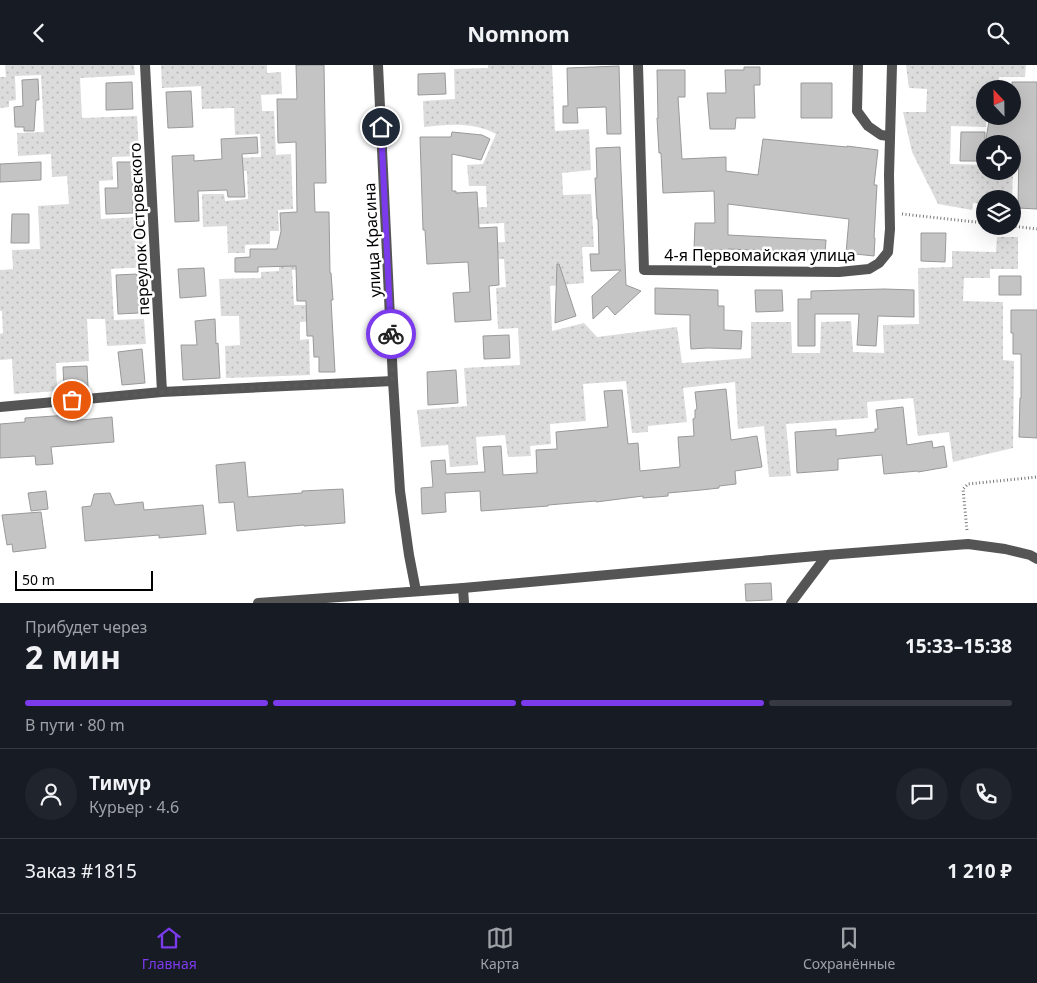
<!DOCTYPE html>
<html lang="ru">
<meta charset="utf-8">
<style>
body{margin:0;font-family:"Noto Sans",sans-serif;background:#20242c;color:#f1f3f6;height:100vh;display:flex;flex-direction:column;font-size:19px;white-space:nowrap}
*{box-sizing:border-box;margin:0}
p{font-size:16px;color:#9ea1a6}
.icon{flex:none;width:28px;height:28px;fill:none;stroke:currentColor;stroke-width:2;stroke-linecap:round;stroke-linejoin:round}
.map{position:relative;height:538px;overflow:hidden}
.panel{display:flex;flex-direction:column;background:#171b24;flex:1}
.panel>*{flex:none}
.needle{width:32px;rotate:338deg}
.controls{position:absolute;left:976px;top:15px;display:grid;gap:10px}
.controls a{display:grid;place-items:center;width:45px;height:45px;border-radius:50%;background:#171b24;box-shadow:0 5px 20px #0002;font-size:25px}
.scale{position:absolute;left:15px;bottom:12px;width:138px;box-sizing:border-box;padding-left:5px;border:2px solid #000;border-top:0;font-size:14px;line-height:18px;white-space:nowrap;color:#000;-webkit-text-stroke:4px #fff;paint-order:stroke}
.pin{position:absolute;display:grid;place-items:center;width:42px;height:42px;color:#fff;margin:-21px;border:2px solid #fff;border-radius:50%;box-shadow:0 1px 5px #0007}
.courier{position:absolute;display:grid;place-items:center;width:50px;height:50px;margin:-25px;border:4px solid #7c3aed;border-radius:50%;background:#fff;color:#222;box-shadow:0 1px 6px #0007}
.head em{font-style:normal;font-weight:700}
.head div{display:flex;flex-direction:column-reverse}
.head{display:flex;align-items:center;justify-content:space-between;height:85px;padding:0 25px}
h1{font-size:32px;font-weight:700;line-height:38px}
.bar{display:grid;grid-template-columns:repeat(4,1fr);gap:8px 5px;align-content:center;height:60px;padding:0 25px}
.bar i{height:6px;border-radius:4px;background:#363941}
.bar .on{background:#7c3aed}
.bar p{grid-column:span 4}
.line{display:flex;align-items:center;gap:12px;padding:0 25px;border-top:1px solid #363941}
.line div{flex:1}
.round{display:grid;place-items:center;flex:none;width:52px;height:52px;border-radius:26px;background:#20242c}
header{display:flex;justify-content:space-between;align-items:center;height:65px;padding:0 25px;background:#171b24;font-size:22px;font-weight:700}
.tabs{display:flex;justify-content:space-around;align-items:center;height:70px;border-top:1px solid #363941;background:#171b24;font-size:14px;color:#9ea1a6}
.tabs a{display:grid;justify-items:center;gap:2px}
.tabs .on{color:#7c3aed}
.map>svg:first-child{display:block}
.grass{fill:url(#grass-dots)}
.building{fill:#c4c4c4;stroke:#999}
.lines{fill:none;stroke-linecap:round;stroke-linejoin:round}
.path{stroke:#777;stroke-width:3;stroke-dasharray:1 2.5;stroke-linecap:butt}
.service{stroke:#555;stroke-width:10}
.minor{stroke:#555;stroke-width:10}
.done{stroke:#595959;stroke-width:5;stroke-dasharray:0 9}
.route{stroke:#7c3aed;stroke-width:6}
.labels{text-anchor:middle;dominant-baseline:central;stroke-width:5;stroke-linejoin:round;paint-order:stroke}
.street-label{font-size:16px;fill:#000;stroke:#fff}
</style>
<header><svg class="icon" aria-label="back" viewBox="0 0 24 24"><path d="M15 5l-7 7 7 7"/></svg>Nomnom<svg class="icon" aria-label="search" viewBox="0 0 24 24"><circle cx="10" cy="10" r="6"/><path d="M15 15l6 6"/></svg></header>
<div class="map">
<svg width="1037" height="538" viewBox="0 0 1037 538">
<defs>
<pattern id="grass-dots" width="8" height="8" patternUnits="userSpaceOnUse" patternTransform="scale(1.25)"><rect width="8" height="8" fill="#dcdcdc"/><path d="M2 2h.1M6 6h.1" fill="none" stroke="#bbb" stroke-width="1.8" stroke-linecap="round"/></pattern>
</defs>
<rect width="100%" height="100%" fill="#fff"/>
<path class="grass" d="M5,0H134L135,10L80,13L82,53L137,51L139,91L112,92L113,115L99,116L101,154L141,152L144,202L111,204L114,255L144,254L146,279L107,281L105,254H87L89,296L56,298L57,326L14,329L12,294L0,295V269L3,268L2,246H0V205L13,204L12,185L40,184L38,141L69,139L67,111L52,112L51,89L18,91L17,68L44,67L41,10L15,11L16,35L9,36V42L0,43V12H6Z
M161,0H267V8L281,7L282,29L261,30L262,46H274L276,90L291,89L293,144L278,145L279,166H270V179L245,180V188H228L227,161L203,162L202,129H224L225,136L248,134L247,106H229V93L261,92L260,69L235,70L234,43L202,44L201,21L162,23Z
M488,0H552L555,66L589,64L591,105L562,108L563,130L591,129L594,182H582L584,218L550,221L552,266L584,258L597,272L677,262L682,298L751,293V257H791L792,288H820L821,257L851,256L853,287L884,288L883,260L919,259L918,203L952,202V186L996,187L997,172H1018V204H990V213H964L963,236L1003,237V295L1014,296L1013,383L953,397L949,367L918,371L913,333L867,337L868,353L786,359L791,411L769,412L764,361L738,364L735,317L683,323L687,357L648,361V367L632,368L626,316L583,319L586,356L550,359L551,379L530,381L531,391L508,392L505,370L476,372L478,400L450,402L448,380L421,382L417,345L467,341L464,303L520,300L518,263L498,264L496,223L506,222L504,194L465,195L464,179L505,177L504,158L465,160L464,143L487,142L486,121H469L467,100L483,99L496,69C474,57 449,59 424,62L423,36L455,34L454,4L488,3Z
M906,0H1026L1025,12H999L998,24H985L986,62L951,61L950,99L985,100V106H1012L1013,102L1012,134H985V139L973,138L972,145L938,139L912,87L903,47H926L927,24L909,23Z
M279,190L316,204L292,205L294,240H316V256L300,257V275L309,274L310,310L226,313L225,281L240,280L239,251H221L219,214L261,213V207L279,206Z"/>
<path class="building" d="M296,0H324L326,118H314L315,147H329L330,208H331L333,235H331L335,307H319V292H314L313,271H307L306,236H297L296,201L258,202V207H235V193L250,192V184H277L281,166L280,148L297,147L296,77L278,78L277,34H297Z
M619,1L621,69H607L606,42L577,43L578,58H563V41H568L567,3Z
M744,2H760V20H754L755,53H736L735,64H710L707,28H726L725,5H744Z
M657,5H685V32H678L682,94L726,92V106L758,110L763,74L847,82V81L878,85L874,120H877L874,173H875L874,191L846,188L849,154L728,139V170L826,175L825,188L728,184V185H694L695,158H715L714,126L663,128L661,88H659L657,53H658Z
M445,8L446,29L418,30V9Z
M38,14L39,35H36L34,66H24V62H15L14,42L23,41L22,15Z
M132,17L133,44L106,45V18Z
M1012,17H1037V144L1018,143L1019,81H1012V79H985L990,51H1012Z
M801,18H832V53H801Z
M191,26L193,62L168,63L166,27Z
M452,67L482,70L490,74L481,95L452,89V126H456V128L477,127L479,163L497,162L499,220L489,221L491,255L455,257L453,228L470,227L468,197L427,199L425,165H423L420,72H451Z
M961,67H985V96H960Z
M257,72L258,88L242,89L245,132H228L227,125L198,126L199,156L175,157L172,91L194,90V96L222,94L221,74Z
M620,82L626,220L641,226L615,250L607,241L593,254L592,231L621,205L591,206L590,189H599L598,154H597L595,113H597L596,83Z
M41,97V115L0,117V99Z
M117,97H132L133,148L106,149L105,123H118Z
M12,149H29V178H11Z
M921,168H946L945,197L921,196Z
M557,199H559L576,251L555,258Z
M204,203L206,231L180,233L178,204Z
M137,209L139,248L118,249L116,210Z
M999,211H1021V230H999Z
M655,223L718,225V241H724V265L742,266L741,284L708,283L691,284L690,268V250L655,249Z
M884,224L914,225V252L878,251L876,281L857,280L859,249H815V281H798V234H811V226Z
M755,225H782L783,246L756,247Z
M1011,245H1037V373L1019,372L1020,333H1021V289H1013V268H1011Z
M215,254L216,279L218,278L220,313L183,315L181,280H197L195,256Z
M509,270L510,293L484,294L483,271Z
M142,284L145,318L122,320L118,287Z
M87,301L88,322L64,324L63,302Z
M456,305L458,338L428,340L427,307Z
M726,324L731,375L757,371L762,402L735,406L736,419L719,421V423L701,425L668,428V431L643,433V431L596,437V436L548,440V441L481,446L480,426L445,428L446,447L422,449L421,423L433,422L431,396L445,395L446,409L485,407L483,382L501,381L503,410L537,408L536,385L557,384L556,367L608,362L604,326L622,325L628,379L638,378L640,406L680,402L678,372L694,371L693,354L695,353V345L697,344L695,327Z
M903,342L907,380L932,376L933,383L944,381L947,402L918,407V406L884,409L882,390L838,394V405L797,408L795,367L836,364V371L875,367V364H878L876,345Z
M69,350L70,356L112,352L114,377L51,382L53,399L36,400L35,391L0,393V359L25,357V353Z
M245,397L248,432L302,428V426L343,424L345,458L304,461V460L237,466L234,437L219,438L216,400Z
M46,426L48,444L31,446L28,428Z
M110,428L115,440L143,437L144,445L203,440L206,469L159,473V470L85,476L82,442L91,441L94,429Z
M41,447L46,483L13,487L12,479L7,480L2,450Z
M771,518L772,535L746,536L745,519Z"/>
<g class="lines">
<path class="path" d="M902,149L985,158
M1012,161L1037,164
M967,465L963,424L968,419L1037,412"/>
<path class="service" d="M858,0L857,46L868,61L881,70L889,71
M463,523L464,538
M791,538L827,490"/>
<path class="minor" d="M145,0L162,327
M378,0L393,316L400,426L409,490L416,526
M638,0L644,205L839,207L869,204L879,198L888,187L890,164L889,110L892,0
M0,342L162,327L393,316
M258,538L463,523L827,490L968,479L1005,484L1030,490L1037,494"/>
</g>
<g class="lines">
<path class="done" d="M72,335L162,327L393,316L391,269"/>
<path class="route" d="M381,62L391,269"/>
</g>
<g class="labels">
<g class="street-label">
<text transform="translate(139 164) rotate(-93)">переулок Островского</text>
<text transform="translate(372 175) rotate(-93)">улица Красина</text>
<text x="760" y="190">4-я Первомайская улица</text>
</g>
</g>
</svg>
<div class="controls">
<a><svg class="needle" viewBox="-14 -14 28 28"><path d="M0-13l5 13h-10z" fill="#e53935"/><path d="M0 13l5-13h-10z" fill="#9ea1a6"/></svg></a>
<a><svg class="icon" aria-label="locate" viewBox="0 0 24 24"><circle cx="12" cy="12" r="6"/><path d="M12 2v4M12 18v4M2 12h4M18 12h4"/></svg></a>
<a><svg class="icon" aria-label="layers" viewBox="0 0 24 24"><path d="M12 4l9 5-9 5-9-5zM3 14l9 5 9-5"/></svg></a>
</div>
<div class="scale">50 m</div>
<div class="pin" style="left:72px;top:335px;background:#ea580c"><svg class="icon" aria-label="bag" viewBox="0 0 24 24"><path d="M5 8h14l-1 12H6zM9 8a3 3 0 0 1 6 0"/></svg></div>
<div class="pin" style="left:381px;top:62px;background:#1f2937"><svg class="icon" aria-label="home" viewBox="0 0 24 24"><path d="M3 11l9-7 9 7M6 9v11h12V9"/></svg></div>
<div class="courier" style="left:391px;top:269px"><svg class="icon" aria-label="bike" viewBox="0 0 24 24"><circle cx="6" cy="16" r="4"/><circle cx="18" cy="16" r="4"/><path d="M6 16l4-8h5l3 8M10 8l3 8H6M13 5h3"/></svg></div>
</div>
<section class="panel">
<div class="head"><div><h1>2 мин</h1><p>Прибудет через</p></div><em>15:33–15:38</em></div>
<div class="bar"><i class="on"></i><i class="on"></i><i class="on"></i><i></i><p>В пути · 80 m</p></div>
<div class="line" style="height:90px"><a class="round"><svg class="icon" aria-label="person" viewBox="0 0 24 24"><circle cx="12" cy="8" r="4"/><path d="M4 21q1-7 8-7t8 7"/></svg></a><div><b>Тимур</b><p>Курьер · 4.6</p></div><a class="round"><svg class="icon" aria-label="chat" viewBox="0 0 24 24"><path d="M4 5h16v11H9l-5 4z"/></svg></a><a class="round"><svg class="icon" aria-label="phone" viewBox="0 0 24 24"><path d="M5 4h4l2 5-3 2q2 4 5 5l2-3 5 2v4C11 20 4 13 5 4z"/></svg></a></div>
<div class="line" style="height:65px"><div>Заказ #1815</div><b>1 210 ₽</b></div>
</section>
<nav class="tabs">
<a class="on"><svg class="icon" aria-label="home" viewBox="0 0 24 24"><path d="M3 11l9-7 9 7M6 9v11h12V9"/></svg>Главная</a>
<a><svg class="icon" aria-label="map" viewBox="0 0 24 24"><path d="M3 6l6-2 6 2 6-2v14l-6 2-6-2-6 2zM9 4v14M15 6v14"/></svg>Карта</a>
<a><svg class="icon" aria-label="saved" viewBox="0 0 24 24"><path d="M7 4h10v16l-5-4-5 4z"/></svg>Сохранённые</a>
</nav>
